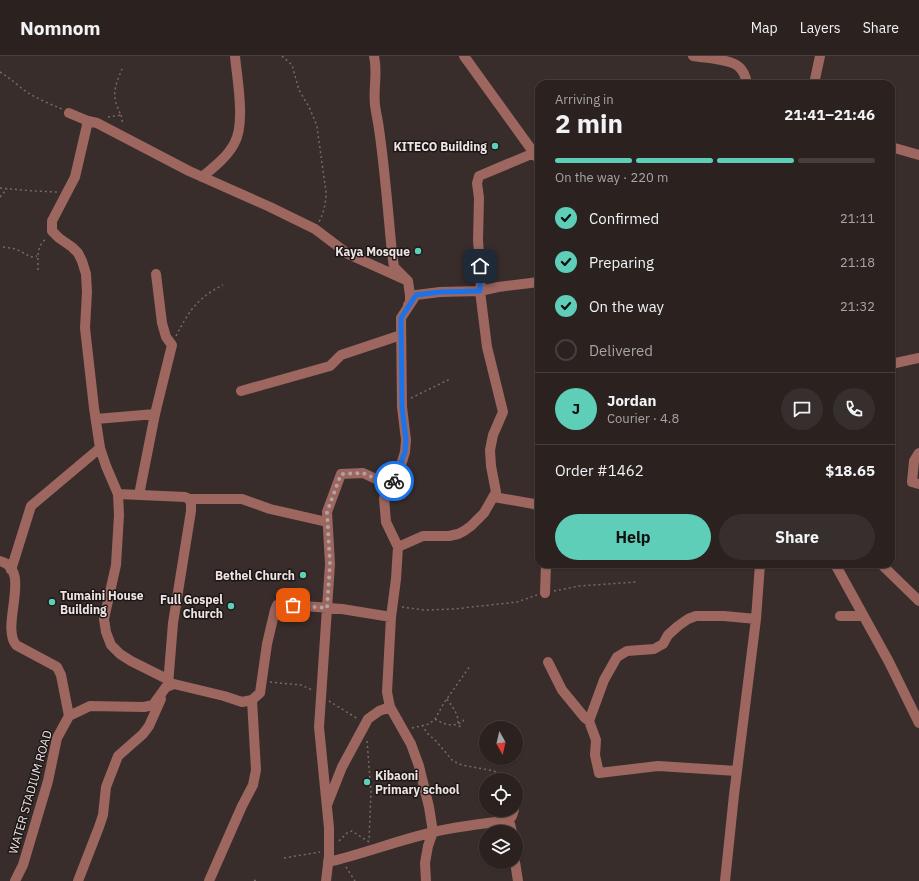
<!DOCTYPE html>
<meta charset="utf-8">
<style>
body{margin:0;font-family:"IBM Plex Sans",sans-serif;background:#372f2d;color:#f1f3f6;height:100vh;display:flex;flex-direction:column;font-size:15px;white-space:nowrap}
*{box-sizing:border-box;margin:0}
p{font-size:13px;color:#a6a4a5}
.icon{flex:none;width:22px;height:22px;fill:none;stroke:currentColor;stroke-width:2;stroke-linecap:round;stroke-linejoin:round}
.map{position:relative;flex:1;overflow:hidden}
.side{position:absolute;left:535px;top:24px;width:360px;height:488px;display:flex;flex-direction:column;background:#2b2220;border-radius:12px;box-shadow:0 1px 3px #0004,0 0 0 1px #473f3e}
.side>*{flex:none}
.needle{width:26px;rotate:172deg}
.buttons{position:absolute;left:479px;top:665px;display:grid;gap:8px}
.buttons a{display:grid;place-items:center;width:44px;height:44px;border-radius:50%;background:#2b2220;box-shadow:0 1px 3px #0004,0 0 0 1px #473f3e;font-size:20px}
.pin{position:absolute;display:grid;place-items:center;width:34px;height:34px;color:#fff;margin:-17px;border-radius:8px;box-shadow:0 2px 6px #0006}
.courier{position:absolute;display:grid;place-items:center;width:40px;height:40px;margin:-20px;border:3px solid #1a73e8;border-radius:50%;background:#fff;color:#222;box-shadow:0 1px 5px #0007}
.summary em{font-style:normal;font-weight:800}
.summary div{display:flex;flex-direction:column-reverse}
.summary{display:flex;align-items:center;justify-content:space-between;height:68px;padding:0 20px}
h1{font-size:26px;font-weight:800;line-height:30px}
.bar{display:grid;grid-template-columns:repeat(4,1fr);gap:6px 4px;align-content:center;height:48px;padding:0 20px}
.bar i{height:5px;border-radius:3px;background:#473f3e}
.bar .active{background:#5eceb8}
.bar p{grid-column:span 4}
.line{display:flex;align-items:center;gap:10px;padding:0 20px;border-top:1px solid #473f3e}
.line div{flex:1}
.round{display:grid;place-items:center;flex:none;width:42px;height:42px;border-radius:21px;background:#372f2d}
ol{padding:0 20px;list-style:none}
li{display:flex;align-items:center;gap:12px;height:44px}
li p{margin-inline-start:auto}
li .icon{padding:4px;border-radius:50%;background:#5eceb8;color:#111;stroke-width:4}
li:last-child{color:#a6a4a5}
li i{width:22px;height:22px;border:2px solid #473f3e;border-radius:50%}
.primary-button{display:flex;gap:8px;margin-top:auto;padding:8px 20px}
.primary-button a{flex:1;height:46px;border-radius:24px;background:#5eceb8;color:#111;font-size:16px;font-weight:800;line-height:46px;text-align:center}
.primary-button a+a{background:#372f2d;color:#f1f3f6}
header{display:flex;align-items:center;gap:24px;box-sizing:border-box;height:56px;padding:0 20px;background:#2b2220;border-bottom:1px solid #473f3e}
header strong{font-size:19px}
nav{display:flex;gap:22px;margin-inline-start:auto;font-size:14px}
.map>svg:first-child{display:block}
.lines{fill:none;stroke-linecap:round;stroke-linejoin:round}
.path{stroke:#766b6a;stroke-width:1.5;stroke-dasharray:2 3;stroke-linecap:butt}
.minor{stroke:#9d6760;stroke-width:10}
.done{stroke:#aea4a3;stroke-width:4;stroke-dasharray:0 7.2}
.route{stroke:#1a73e8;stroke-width:5}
.poi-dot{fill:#5eceb8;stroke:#1c1716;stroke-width:1.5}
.labels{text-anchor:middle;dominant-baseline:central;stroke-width:3;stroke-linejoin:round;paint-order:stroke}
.poi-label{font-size:12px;font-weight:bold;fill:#ede4e3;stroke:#1c1716;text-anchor:end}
.street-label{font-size:12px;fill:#ede4e3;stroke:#1c1716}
</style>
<header>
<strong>Nomnom</strong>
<nav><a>Map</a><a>Layers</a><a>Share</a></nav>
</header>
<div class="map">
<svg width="919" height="825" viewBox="0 0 919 825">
<rect width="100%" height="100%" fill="#392d2b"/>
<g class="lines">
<path class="path" d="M282,0L292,9L299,34L309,51L315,65L317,71L326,136C326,147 324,156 319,166
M0,16C8,21 13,25 20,31C32,41 48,47 62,53
M121,59L123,69
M108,61L121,59C111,39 114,33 122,13
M0,132L34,135L57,136
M0,141L7,133
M3,191L16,193L31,201L37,200
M38,214C38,203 36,190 46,183
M176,280C189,255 197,242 223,229
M411,342L450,323
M554,535L579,530L636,526
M402,551L424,554L454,553L517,546L537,539
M270,626L301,629L312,634
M447,643C453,652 459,658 458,669L462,672
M329,645L358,663
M435,663C445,669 452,671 463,666L464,661
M422,669L427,677L436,685L453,705L462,709L494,715L507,724
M412,672L429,668L435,663L444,647L470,610
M367,685L371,736L369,785
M339,785L347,777L352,775L369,786
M284,802L320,796
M346,811L355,825
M254,824L256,825"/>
<path class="minor" d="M374,0C378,18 373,32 375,49C376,57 378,65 379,73C385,114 388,156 392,197L394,211L408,225L410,239V246L408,249
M464,0L539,104
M693,0C704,2 731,3 739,11C744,15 746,22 747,28
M814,28L820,0
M69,57L88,65L97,67L189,115L270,151L315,173L348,198L408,225
M88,65L75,121L52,165V175L59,182L72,191L78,197L82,205L86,218L87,236L85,272L94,352L100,392L106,410L118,438L119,459L116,509L104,563L106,576L111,589L120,598L131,605L169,624
M891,91L919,99
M202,121C214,111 227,101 234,88C246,68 237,23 235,0
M891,308L919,302
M241,335L330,310L341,299L401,279
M96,363L155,358
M919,397L914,405L912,426L919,428
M118,438L185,441L189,443H242L270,453L327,466
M139,439L155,358L172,289L166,281L162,267L156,218
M494,441L534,448L539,451
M398,491L423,480H449L458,478L464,475L471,470L484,457L496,436L491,410L490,394L493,379L503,356L487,291L480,235L498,231L539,226
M0,505C33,513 0,569 16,589L57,611L61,619L69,660
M835,508L889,606L919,667
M881,508L919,545
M11,514L31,450L100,392
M545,537L546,508
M840,560H863
M548,606L562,634L585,662L589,665
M168,629L173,567L191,455V447L189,443
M737,715L658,710L599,717L595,699L596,684L589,665L604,624L617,601L627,595L654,593L663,588L668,579L678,570L688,563L696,560H724L756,563
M327,749L342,711L368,663L379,655L390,651
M509,764L512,776
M328,806C364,798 398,784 434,776C459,770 484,768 509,764L512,760L514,754
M515,806L518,825
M15,825L23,809L48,725L57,682L69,660L90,650L144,651L153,649L166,631L174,628L224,640L242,646L252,644L260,637L267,588L275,554L277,549L280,548L342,553L391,561
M78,825L99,771L103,759L106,731L118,700L143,678L149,670L161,643
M209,825L242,750L253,729L256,714L252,644
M326,825L329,800V772L319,671L330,508L327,456L341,418L363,417L391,430
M426,825L425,807L428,790L433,776L429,751L419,710L411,688L390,651L387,636L391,561L396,523L398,491L386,466L384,442L398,419L405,396L406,384L402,351L401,262L416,239L440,236L480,235L481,225L478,184L479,142L477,127L479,120L534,97
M725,825L734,739L756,563L760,508"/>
</g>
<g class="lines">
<path class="done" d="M293,549L327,552L330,508L327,456L341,418L363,417L392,430L394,425"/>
<path class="route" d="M394,425L405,396L406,384L402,351L401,262L416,239L440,236L480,235V210"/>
</g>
<g class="poi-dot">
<circle cx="495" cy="90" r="4"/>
<circle cx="418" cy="195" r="4"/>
<circle cx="303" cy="519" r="4"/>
<circle cx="52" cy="546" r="4"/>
<circle cx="231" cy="550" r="4"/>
<circle cx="367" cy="726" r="4"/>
</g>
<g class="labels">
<g class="poi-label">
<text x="487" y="90">KITECO Building</text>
<text x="410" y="195">Kaya Mosque</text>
<text x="295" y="519">Bethel Church</text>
<text x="60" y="539" text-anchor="start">Tumaini House<tspan x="60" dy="14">Building</tspan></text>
<text x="223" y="543">Full Gospel<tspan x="223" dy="14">Church</tspan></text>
<text x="375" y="719" text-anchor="start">Kibaoni<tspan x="375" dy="14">Primary school</tspan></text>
</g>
<g class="street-label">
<text transform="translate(30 736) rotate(-74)">WATER STADIUM ROAD</text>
</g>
</g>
</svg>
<div class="buttons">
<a><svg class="needle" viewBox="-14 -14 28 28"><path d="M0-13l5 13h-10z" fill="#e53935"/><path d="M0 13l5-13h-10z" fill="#a6a4a5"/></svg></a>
<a><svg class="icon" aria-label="locate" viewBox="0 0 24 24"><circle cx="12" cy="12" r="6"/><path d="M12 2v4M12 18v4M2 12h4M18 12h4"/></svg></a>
<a><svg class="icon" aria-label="layers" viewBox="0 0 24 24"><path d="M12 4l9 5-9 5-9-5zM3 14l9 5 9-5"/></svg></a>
</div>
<div class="pin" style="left:293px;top:549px;background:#ea580c"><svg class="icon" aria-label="bag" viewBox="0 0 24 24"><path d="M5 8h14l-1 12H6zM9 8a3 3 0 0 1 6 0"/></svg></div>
<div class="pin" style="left:480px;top:210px;background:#1f2937"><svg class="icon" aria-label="home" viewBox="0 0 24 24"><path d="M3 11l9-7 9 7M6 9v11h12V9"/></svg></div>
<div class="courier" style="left:394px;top:425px"><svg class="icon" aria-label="bike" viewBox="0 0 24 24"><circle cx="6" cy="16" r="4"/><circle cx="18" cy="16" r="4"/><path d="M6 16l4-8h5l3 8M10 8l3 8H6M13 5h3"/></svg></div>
<section class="side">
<div class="summary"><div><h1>2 min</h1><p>Arriving in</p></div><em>21:41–21:46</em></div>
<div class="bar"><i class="active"></i><i class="active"></i><i class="active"></i><i></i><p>On the way · 220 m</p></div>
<ol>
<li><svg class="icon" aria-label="check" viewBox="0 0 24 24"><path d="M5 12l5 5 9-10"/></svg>Confirmed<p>21:11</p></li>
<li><svg class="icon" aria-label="check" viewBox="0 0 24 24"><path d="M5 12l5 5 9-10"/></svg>Preparing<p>21:18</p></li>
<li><svg class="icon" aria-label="check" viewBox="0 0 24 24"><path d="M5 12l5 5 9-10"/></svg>On the way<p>21:32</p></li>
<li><i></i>Delivered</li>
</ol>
<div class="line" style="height:72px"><b class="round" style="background:#5eceb8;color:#111">J</b><div><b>Jordan</b><p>Courier · 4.8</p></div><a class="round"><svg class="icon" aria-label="chat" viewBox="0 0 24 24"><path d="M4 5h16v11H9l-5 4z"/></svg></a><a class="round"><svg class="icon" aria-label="phone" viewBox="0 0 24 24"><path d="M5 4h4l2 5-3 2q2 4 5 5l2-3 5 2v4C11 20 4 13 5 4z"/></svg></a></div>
<div class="line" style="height:52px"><div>Order #1462</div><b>$18.65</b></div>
<div class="primary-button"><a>Help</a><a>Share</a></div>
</section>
</div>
